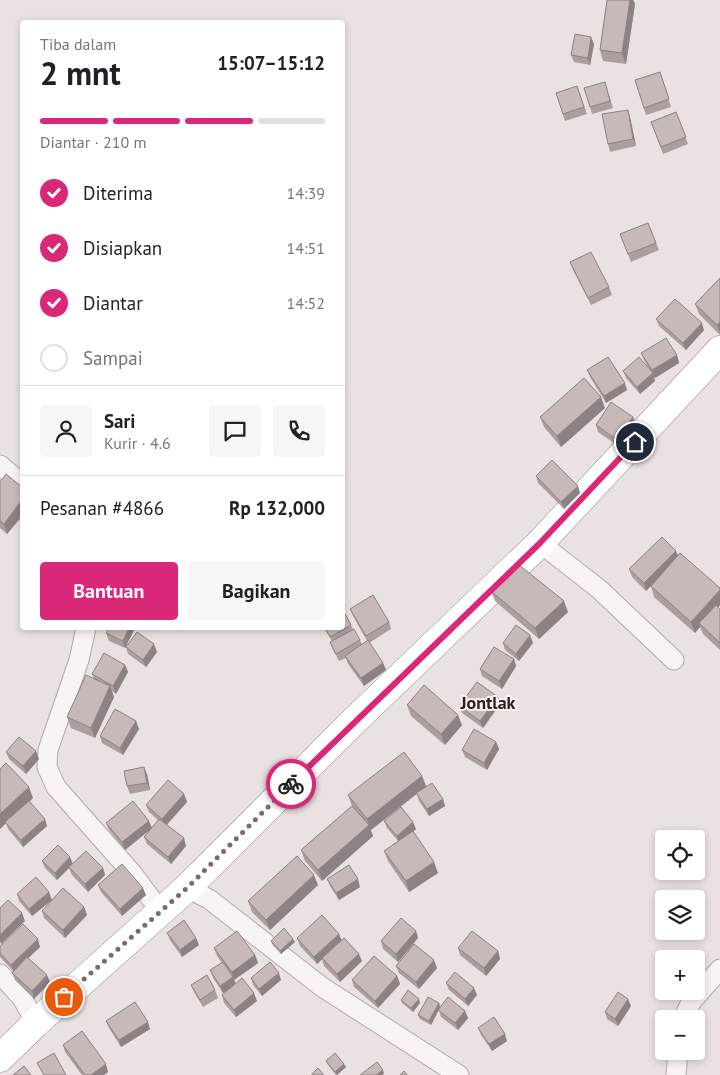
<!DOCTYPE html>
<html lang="id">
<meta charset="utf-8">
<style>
body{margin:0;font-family:"PT Sans",sans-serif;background:#f6f6f6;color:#202124;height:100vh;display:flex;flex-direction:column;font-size:19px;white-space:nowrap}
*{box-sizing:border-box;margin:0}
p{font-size:16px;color:#757577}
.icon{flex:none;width:28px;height:28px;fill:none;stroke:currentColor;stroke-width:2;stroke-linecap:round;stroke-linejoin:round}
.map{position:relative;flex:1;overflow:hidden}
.details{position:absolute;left:20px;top:20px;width:325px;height:610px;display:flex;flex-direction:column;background:#fff;border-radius:5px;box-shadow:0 2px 8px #0003}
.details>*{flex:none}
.tools{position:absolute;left:655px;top:830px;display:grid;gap:10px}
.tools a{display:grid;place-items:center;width:50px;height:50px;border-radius:5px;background:#fff;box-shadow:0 2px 8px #0003;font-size:25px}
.pin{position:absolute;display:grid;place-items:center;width:42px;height:42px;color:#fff;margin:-21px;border:2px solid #fff;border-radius:50%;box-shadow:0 1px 5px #0007}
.courier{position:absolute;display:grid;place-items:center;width:50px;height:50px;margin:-25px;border:4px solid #db2777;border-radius:50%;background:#fff;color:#222;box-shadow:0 1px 6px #0007}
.head em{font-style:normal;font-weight:700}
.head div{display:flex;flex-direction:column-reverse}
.head{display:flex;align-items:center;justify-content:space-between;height:85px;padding:0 20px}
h1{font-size:32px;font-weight:700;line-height:38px}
.bar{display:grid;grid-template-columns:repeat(4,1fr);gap:8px 5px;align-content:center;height:60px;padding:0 20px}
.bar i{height:6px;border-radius:4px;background:#e0e0e0}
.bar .selected{background:#db2777}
.bar p{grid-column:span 4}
.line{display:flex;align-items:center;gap:12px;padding:0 20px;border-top:1px solid #e0e0e0}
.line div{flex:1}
.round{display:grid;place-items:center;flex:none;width:52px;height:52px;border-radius:5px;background:#f6f6f6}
ol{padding:0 20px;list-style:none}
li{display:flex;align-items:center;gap:15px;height:55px}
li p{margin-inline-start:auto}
li .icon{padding:5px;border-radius:50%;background:#db2777;color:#fff;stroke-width:4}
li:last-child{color:#757577}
li i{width:28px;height:28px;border:2px solid #e0e0e0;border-radius:50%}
.primary-button{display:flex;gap:10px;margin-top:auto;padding:10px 20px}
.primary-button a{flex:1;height:58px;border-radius:5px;background:#db2777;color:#fff;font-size:20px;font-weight:700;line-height:58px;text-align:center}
.primary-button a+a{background:#f6f6f6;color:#202124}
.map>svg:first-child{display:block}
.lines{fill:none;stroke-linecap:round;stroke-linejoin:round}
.street-casing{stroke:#b4a7a6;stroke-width:21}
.highway-casing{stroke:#a18988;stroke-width:29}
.street{stroke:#f8f4f4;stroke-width:19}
.highway{stroke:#fff;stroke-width:28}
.wall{fill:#ab9f9e}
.shaded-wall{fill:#8b8281}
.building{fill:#c7b9b8;stroke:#8b8281}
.done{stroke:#7d6b69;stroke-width:5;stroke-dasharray:0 9}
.route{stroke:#db2777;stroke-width:6}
.labels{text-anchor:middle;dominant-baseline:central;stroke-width:4;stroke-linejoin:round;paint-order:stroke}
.quarter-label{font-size:18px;font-weight:bold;fill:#331d1b;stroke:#f7f1f1}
</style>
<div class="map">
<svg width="720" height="1075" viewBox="0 0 720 1075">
<rect width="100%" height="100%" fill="#eae1e1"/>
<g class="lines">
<g class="street-casing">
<path id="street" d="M0,465L22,484
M540,543L599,589L674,660
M86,628L79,660L48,750L47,767L56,787L132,873L161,912
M187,888L209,899L322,987L459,1075
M0,974L22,998L36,1023
M683,1019L691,1002L720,969
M676,1075L678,1051"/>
</g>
<g class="highway-casing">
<path id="highway" d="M0,1058L36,1023L187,888L353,722L540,543L720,350"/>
</g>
<use href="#street" class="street"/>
<use href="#highway" class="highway"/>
</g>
<path class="wall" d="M607,0H633L635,4L626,64L603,61L600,50Z
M594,44L590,65L574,62L571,55Z
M660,72L671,107L646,115L635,80Z
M605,82L613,108L592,114L590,107Z
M577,86L587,114L565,121L556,93Z
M628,110L630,117L636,146L610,152L608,144Z
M676,112L688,144L663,154L651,122Z
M648,223L659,250L631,262L620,234Z
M570,262L609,287L612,295L591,305L573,270Z
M720,278V335L699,314L695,304Z
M656,319L704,330L686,350L659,326Z
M641,353L677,355L679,363L655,378L653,375L655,381L640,394L626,378L623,371L651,372L644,360Z
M587,370L627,390L606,403L590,377Z
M605,408L561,447L544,427L540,417Z
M633,417L635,424L620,447L598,432L596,425Z
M536,476L580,493L564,509L538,483Z
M0,482L22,487V516L7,534L0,528Z
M678,556L720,588V605L718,607L720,609V650L703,634L700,627L695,633L654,597L651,586L646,591L632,577L629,569Z
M491,591L568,612L539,639L495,601Z
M350,609L389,622L391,629L369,643L383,663L386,670L364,686L348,664L346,658L339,661L333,650L330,642L332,641L324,628H342L351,625L353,629L360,640L362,645L367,641L353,616Z
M109,628H135L126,646L157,652L146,667L128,654L126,647L125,648L109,641L106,633Z
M503,643H533L519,661L505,650Z
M514,659L516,666L502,689L482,676L480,669Z
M125,665L128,672L116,694L112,691L114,697L95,738L71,728L67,717L94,679L92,674Z
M500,704L483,728L462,713L459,706Z
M407,705L462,725L445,745L411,716Z
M136,721L139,729L123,755L102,743L100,736Z
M496,742L499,749L487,770L465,757L462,750Z
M6,752L39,759L26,774L9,759Z
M0,769L33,798L30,801L47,826L23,847L8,829L6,823L0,829Z
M147,774L150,790L130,794L127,786Z
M422,776L426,786L443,799L445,806L429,816L419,801L417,794L371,830L370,828L373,836L322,881L305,861L301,850L352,806L348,795Z
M184,794L187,802L167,825L186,846L171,864L147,844L144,837L151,829L125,850L109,830L106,823L152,828L158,820L149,812L146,805Z
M384,821L416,829L413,832L438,873L409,892L388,861L384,851L398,841L387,828Z
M42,861L103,868L105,875L88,892L72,875L69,868L57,880L45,868Z
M327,879L360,887L339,900L330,886Z
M98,885L146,895L122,916L101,892Z
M318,885L270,930L252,912L248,901Z
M17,894L52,900L32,916L19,901Z
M84,907L87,915L65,938L44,918L42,911Z
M416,931L418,938L398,962L383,949L381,941Z
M167,933L196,938L199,945L182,957L170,940Z
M297,938L341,940L362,961L340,982L324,966L322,959L317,964L300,946Z
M271,941L295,942L281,954L272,944Z
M0,946L40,947L28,958L50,982L34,999L15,980L12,973L13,971L0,957Z
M214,948L255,955L258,963L234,980V979L236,984L257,1001L236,1017L224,1003L222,995L231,988L223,993L213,978L210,970L222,963L217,956Z
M458,948L498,951L500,959L486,976L460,955Z
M396,966L437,968L419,989L399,973Z
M397,976L400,984L378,1008L354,987L352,980Z
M251,978L281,980L262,996L253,985Z
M446,983L477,995L468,1006L449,990Z
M191,985L215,990L218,998L203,1007L194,992Z
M401,1000L420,1003L413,1012L402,1003Z
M439,1003L440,1007L465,1011L468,1018L458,1030L441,1017L439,1010L431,1025L420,1019L418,1015Z
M631,1006L618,1026L607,1019L605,1012Z
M106,1021L150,1029L121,1047L109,1028Z
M478,1028L507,1041L492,1051L481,1035Z
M63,1045L108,1072L104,1075H82L65,1052Z
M326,1061L346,1067L336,1075L328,1065Z"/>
<path class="shaded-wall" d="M630,0H633L635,4L626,64L622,53Z
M591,37L594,44L590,65L588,58Z
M628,110L630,117L636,146L633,139Z
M720,322V333L717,325Z
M702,323L704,330L686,350L683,343Z
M677,355L679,363L655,378L652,370Z
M653,373L655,381L640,394L637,387Z
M625,383L627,390L606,403L604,396Z
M601,397L605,408L561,447L557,436Z
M633,417L635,424L620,447L617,440Z
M578,486L580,493L564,509L561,502Z
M22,500V516L7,534L4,524Z
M676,551L679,558L646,591L644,583Z
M720,590V605L702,625L699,623L700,627L695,633L691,622Z
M564,601L568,612L539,639L535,628Z
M129,628H135L125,648L123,641Z
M530,635L533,643L519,661L516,654Z
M154,644L157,652L146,667L143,660Z
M514,659L516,666L502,689L499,681Z
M383,663L386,670L364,686L361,678Z
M125,665L128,672L116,694L113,686Z
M110,686L114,697L95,738L91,728Z
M498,697L500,704L483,728L480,721Z
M458,715L462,725L445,745L441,734Z
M136,721L139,729L123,755L120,748Z
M496,742L499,749L487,770L484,763Z
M36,751L39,759L26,774L23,766Z
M144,767L147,774L150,790L147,783Z
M422,776L426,786L371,830L367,819Z
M29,787L33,798L6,823L5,822L6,823L0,829V814Z
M184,794L187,802L165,826L162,819Z
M443,799L445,806L429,816L427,809Z
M45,819L47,826L23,847L21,840Z
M149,821L152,828L125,850L122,842Z
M413,822L416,829L399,843L397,836Z
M369,825L373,836L322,881L318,870Z
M184,838L186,846L171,864L168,857Z
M70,857L73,864L57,880L55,873Z
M434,862L438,873L409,892L406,881Z
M103,868L105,875L88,892L85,884Z
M314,875L318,885L270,930L266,920Z
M358,879L360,887L339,900L336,893Z
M143,888L146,895L122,916L120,909Z
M49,892L52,900L32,916L29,909Z
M84,907L87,915L65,938L63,930Z
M22,913L25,921L1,944L0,941V935Z
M416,931L418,938L398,962L396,954Z
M339,934L342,941L317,964L314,957Z
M196,938L199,945L182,957L180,950Z
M38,939L40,947L14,972L11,965Z
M293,939L295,942L281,954L280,951Z
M498,951L500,959L486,976L484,968Z
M359,954L362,961L340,982L337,974Z
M255,955L258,963L234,980L232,972Z
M434,960L437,968L419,989L416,982Z
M279,973L281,980L262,996L259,989Z
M47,975L50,982L34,999L32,991Z
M397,976L400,984L378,1008L375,1001Z
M233,977L236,985L223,993L220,986Z
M474,988L477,995L468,1006L465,999Z
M254,993L257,1001L236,1017L234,1010Z
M419,999L420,1003L413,1012L411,1008Z
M628,999L631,1006L618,1026L615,1019Z
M439,1003L440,1007L431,1025L429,1021Z
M465,1011L468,1018L458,1030L455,1023Z
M148,1022L150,1029L121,1047L119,1040Z
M505,1034L507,1041L492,1051L489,1044Z
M106,1064L108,1072L104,1075H91Z
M344,1064L346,1067L337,1075L335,1072Z
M383,1070L384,1074L382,1075H376Z"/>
<path class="building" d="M607,0H630L622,53L600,50Z
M575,34L591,37L588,58L571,55Z
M660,72L669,99L644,108L635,80Z
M605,82L610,101L590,107L584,88Z
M577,86L584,107L563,114L556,93Z
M628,110L633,139L608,144L602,114Z
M676,112L686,137L661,147L651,122Z
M648,223L656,243L628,254L620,234Z
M591,252L609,287L588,298L570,262Z
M720,278V322L717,325L695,304Z
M675,299L702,323L683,343L656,319Z
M666,338L677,355L652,370L641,353Z
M608,357L625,383L604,396L587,370Z
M639,357L653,373L637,387L623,371Z
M584,378L601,397L557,436L540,417Z
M611,402L633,417L617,440L596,425Z
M552,460L578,486L561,502L536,476Z
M6,474L22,487V500L4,524L0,521V482Z
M662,537L676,551L644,583L629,569Z
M680,553L720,588V590L691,622L651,586Z
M518,564L564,601L535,628L491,591Z
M373,595L389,622L366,636L350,609Z
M716,605L720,609V643L699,623Z
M342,608L351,625L330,637L325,628H342Z
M516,625L530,635L516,654L503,643Z
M109,628H129L123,641L106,633Z
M354,629L360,640L336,654L330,642Z
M137,632L154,644L143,660L126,647Z
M368,640L383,663L361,678L345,656Z
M494,647L514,659L499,681L480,669Z
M104,653L125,665L113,686L92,674Z
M86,675L110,686L91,728L67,717Z
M477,682L498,697L480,721L459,706Z
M424,685L458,715L441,734L407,705Z
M115,709L136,721L120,748L100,736Z
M474,729L496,742L484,763L462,750Z
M19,737L36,751L23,766L6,752Z
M404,752L422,776L367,819L348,795Z
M6,763L29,787L0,814V769Z
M144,767L147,783L127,786L124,771Z
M168,780L184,794L162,819L146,805Z
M432,783L443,799L427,809L416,793Z
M29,801L45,819L21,840L5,822Z
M133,801L149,821L122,842L106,823Z
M352,806L369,825L318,870L301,850Z
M401,807L413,822L397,836L384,821Z
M159,819L184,838L168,857L144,837Z
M413,831L434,862L406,881L384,851Z
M58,845L70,857L55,873L42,861Z
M86,851L103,868L85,884L69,867Z
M297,856L314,875L266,920L248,901Z
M122,864L143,888L120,909L98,885Z
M349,865L358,879L336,893L327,879Z
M36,877L49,892L29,909L17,894Z
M63,888L84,907L63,930L42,911Z
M8,900L22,913L0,935V908Z
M322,915L339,934L314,957L297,938Z
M401,918L416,931L396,954L381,941Z
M184,920L196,938L180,950L167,933Z
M23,924L38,939L11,965L0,953V946Z
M284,928L293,939L280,951L271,941Z
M237,931L255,955L232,972L214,948Z
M472,931L498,951L484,968L458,948Z
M344,938L359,954L337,974L322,958Z
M414,944L434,960L416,982L396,966Z
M374,956L397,976L375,1001L352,980Z
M27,957L47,975L32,991L12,973Z
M223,962L233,977L220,986L210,970Z
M270,962L279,973L259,989L251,978Z
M455,972L474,988L465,999L446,983Z
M207,975L215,990L200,1000L191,985Z
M242,978L254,993L234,1010L222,995Z
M408,990L419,999L411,1008L401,1000Z
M618,992L628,999L615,1019L605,1012Z
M428,997L439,1003L429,1021L418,1015Z
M448,997L465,1011L455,1023L438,1010Z
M135,1002L148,1022L119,1040L106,1021Z
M494,1017L505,1034L489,1044L478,1028Z
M82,1031L106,1064L91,1075H85L63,1045Z
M54,1053L66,1075H44L37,1063Z
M335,1053L344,1064L335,1072L326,1061Z
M377,1062L383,1070L376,1075H360Z
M24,1066L31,1075H13Z
M318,1068L324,1075H312V1074Z
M404,1071L407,1075H400Z"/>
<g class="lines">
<path class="done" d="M64,997L187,888L291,784"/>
<path class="route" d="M291,784L540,543L635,442"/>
</g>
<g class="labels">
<g class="quarter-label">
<text x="488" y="702">Jontlak</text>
</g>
</g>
</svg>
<div class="tools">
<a><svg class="icon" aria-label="locate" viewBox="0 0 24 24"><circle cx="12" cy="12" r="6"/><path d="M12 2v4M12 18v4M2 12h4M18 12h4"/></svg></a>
<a><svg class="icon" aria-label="layers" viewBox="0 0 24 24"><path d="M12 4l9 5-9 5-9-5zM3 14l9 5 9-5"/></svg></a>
<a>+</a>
<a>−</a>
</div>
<div class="pin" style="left:64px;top:997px;background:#ea580c"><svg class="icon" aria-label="bag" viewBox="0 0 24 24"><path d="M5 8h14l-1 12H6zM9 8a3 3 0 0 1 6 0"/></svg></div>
<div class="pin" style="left:635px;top:442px;background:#1f2937"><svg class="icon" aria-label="home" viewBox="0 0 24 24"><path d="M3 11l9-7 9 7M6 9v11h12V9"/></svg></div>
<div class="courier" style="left:291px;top:784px"><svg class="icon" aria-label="bike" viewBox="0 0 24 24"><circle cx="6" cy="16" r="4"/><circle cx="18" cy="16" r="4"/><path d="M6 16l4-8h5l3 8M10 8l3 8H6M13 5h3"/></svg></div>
<section class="details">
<div class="head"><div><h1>2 mnt</h1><p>Tiba dalam</p></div><em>15:07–15:12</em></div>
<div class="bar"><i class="selected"></i><i class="selected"></i><i class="selected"></i><i></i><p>Diantar · 210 m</p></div>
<ol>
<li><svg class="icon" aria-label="check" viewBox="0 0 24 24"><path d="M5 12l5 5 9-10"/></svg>Diterima<p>14:39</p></li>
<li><svg class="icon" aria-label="check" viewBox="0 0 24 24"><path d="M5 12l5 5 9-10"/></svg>Disiapkan<p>14:51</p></li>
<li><svg class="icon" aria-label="check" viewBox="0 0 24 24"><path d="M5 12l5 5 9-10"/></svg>Diantar<p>14:52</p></li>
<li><i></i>Sampai</li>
</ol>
<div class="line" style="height:90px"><a class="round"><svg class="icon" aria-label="person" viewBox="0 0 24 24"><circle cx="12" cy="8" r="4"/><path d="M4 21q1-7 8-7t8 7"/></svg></a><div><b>Sari</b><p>Kurir · 4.6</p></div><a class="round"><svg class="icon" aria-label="chat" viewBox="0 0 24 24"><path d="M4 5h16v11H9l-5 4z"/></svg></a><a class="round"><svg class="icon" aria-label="phone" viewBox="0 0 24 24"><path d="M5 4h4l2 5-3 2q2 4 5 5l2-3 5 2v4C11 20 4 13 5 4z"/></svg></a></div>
<div class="line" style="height:65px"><div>Pesanan #4866</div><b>Rp 132,000</b></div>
<div class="primary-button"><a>Bantuan</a><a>Bagikan</a></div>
</section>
</div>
